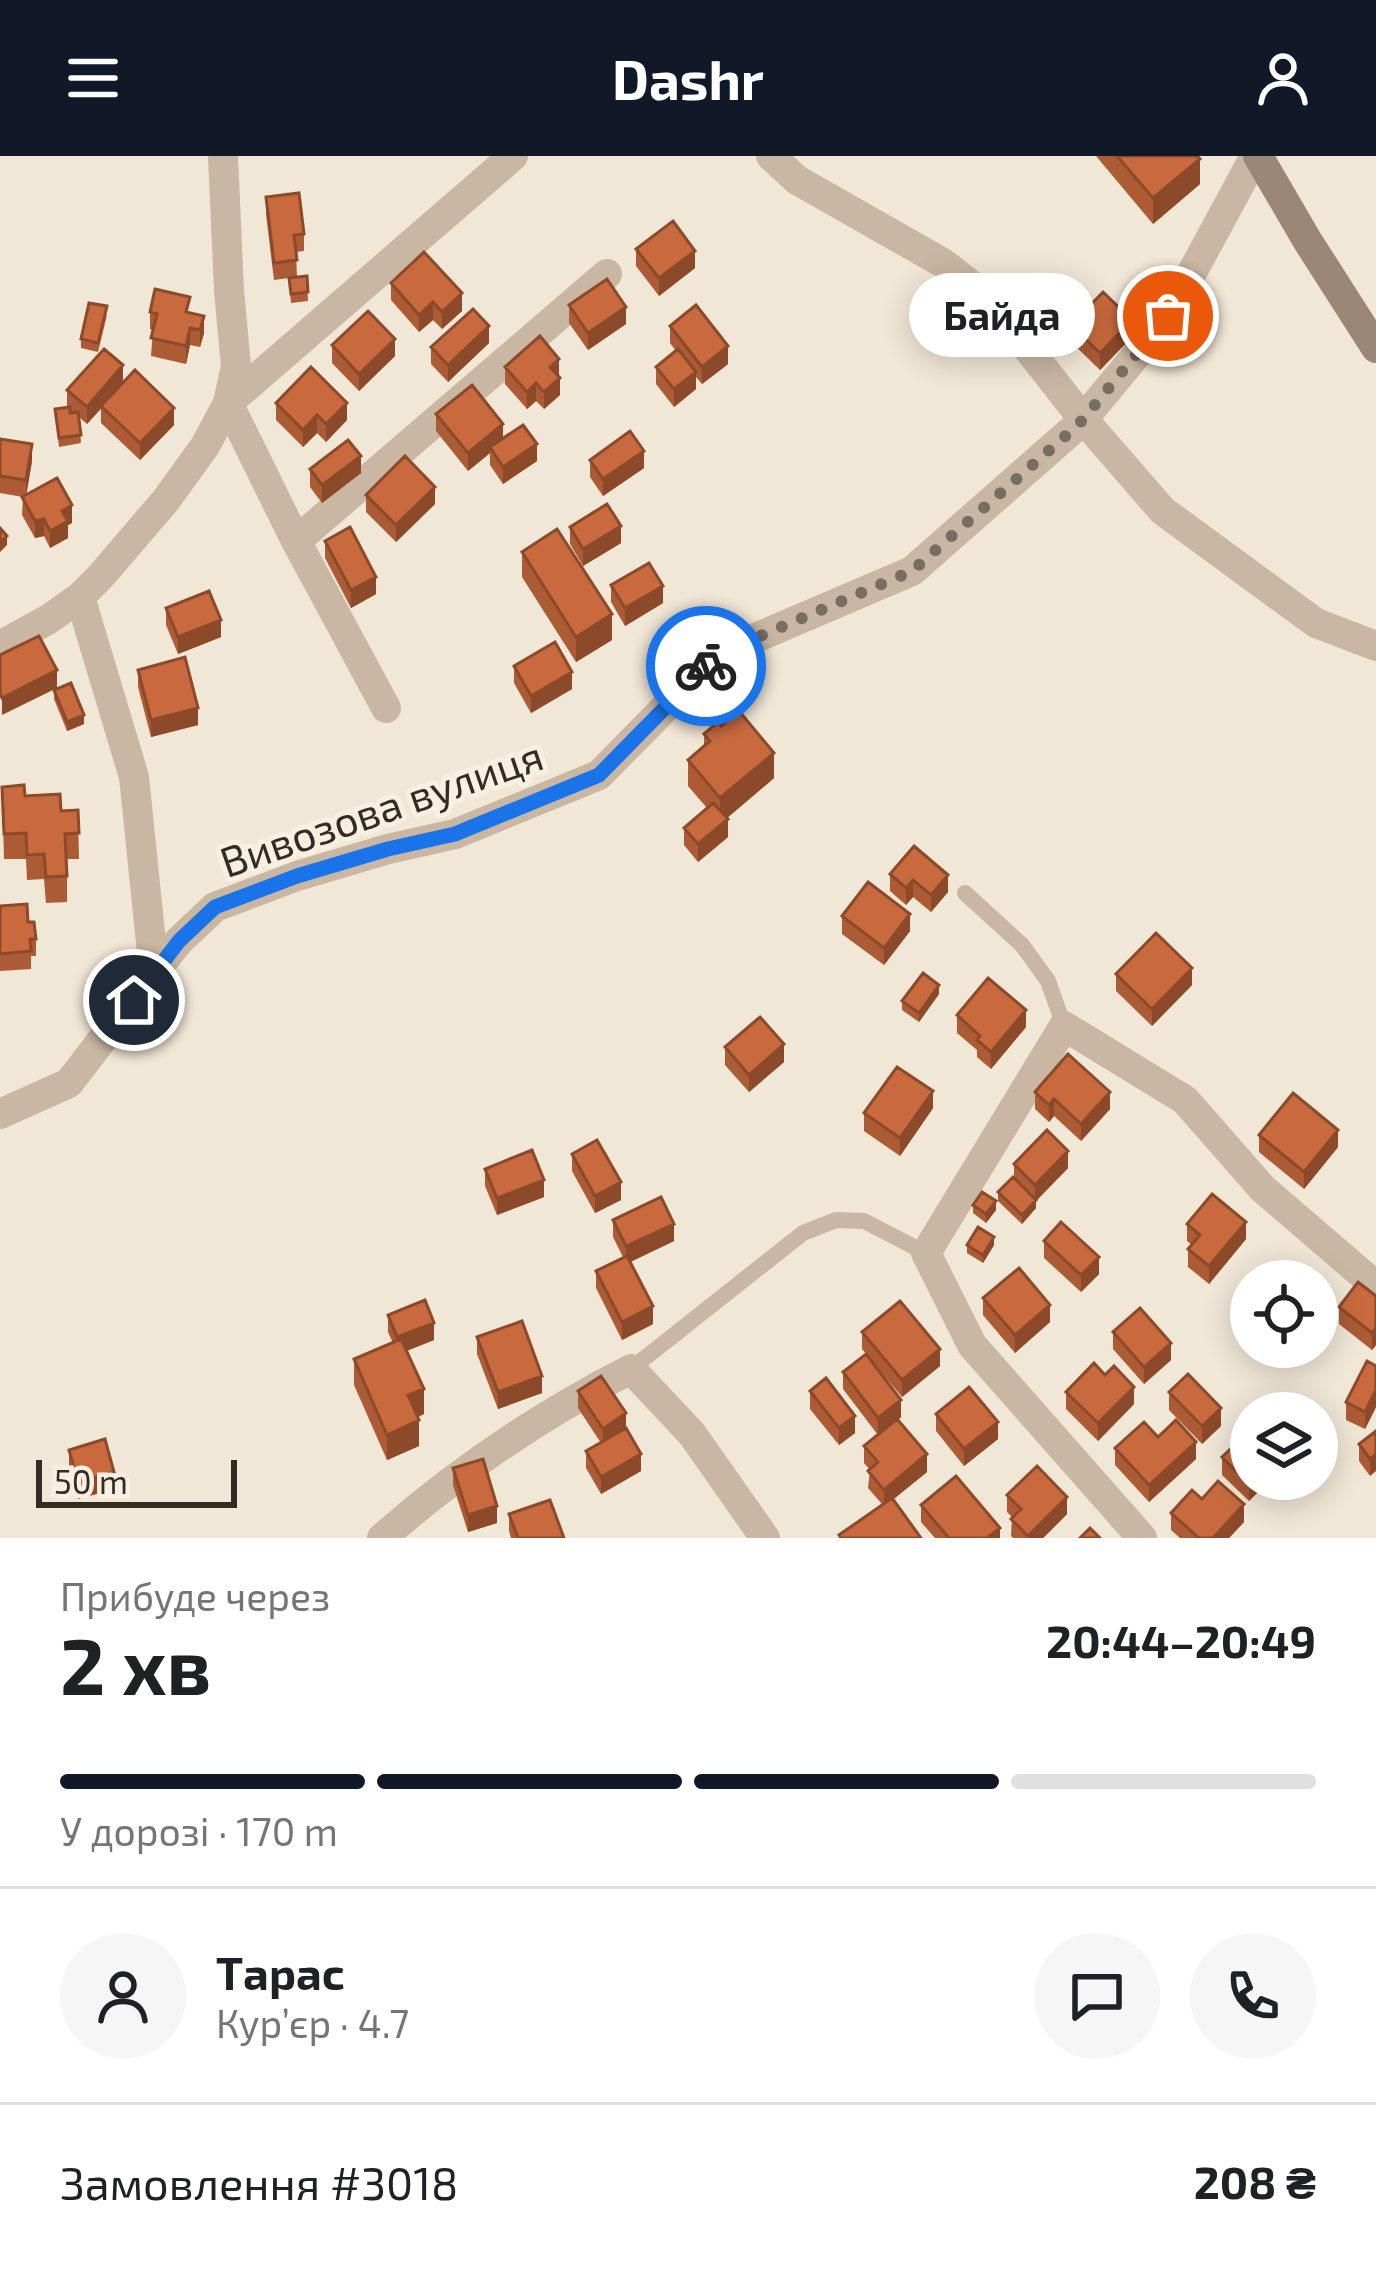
<!DOCTYPE html>
<html lang="uk">
<meta charset="utf-8">
<style>
body{margin:0;font-family:"Exo 2",sans-serif;background:#f6f6f6;color:#202124;height:100vh;display:flex;flex-direction:column;font-size:45px;white-space:nowrap}
*{box-sizing:border-box;margin:0}
p{font-size:39px;color:#757577}
.icon{flex:none;width:66px;height:66px;fill:none;stroke:currentColor;stroke-width:2;stroke-linecap:round;stroke-linejoin:round}
.map{position:relative;height:1382px;overflow:hidden}
.drawer{display:flex;flex-direction:column;background:#fff;flex:1}
.drawer>*{flex:none}
.buttons{position:absolute;left:1230px;top:1104px;display:grid;gap:24px}
.buttons a{display:grid;place-items:center;width:108px;height:108px;border-radius:50%;background:#fff;box-shadow:0 6px 30px #0003;font-size:60px}
.scale{position:absolute;left:36px;bottom:30px;width:201px;box-sizing:border-box;padding-left:12px;border:6px solid #342b25;border-top:0;font-size:33px;line-height:42px;white-space:nowrap;color:#342b25;-webkit-text-stroke:9px #f9f0e3;paint-order:stroke}
.pin{position:absolute;display:grid;place-items:center;width:102px;height:102px;color:#fff;margin:-51px;border:6px solid #fff;border-radius:50%;box-shadow:0 3px 12px #0007}
.courier{position:absolute;display:grid;place-items:center;width:120px;height:120px;margin:-60px;border:9px solid #1a73e8;border-radius:50%;background:#fff;color:#222;box-shadow:0 3px 15px #0007}
.bubble{position:absolute;height:84px;border-radius:42px;background:#fff;box-shadow:0 6px 30px #0003;font-size:39px;font-weight:700;line-height:84px;text-align:center}
.head em{font-style:normal;font-weight:700}
.head div{display:flex;flex-direction:column-reverse}
.head{display:flex;align-items:center;justify-content:space-between;height:204px;padding:0 60px}
h1{font-size:78px;font-weight:700;line-height:90px}
.bar{display:grid;grid-template-columns:repeat(4,1fr);gap:18px 12px;align-content:center;height:144px;padding:0 60px}
.bar i{height:15px;border-radius:9px;background:#e0e0e0}
.bar .selected{background:#111827}
.bar p{grid-column:span 4}
.line{display:flex;align-items:center;gap:30px;padding:0 60px;border-top:3px solid #e0e0e0}
.line div{flex:1}
.round{display:grid;place-items:center;flex:none;width:126px;height:126px;border-radius:63px;background:#f6f6f6}
header{display:flex;justify-content:space-between;align-items:center;height:156px;padding:0 60px;background:#111827;color:#fff;font-size:54px;font-weight:700}
.map>svg:first-child{display:block}
.lines{fill:none;stroke-linecap:round;stroke-linejoin:round}
.service{stroke:#c9b7a3;stroke-width:16}
.minor{stroke:#c9b7a3;stroke-width:30}
.tertiary{stroke:#c9b7a3;stroke-width:30}
.secondary{stroke:#9c8675;stroke-width:30}
.wall{fill:#ac5b35}
.shaded-wall{fill:#8c4a2b}
.building{fill:#c86a3e;stroke:#8c4a2b;stroke-width:3}
.done{stroke:#766d63;stroke-width:12;stroke-dasharray:0 21.6}
.route{stroke:#1a73e8;stroke-width:15}
.labels{text-anchor:middle;dominant-baseline:central;stroke-width:10;stroke-linejoin:round;paint-order:stroke}
.street-label{font-size:42px;fill:#342b25;stroke:#f9f0e3}
</style>
<header><svg class="icon" aria-label="menu" viewBox="0 0 24 24"><path d="M4 6h16M4 12h16M4 18h16"/></svg>Dashr<svg class="icon" aria-label="person" viewBox="0 0 24 24"><circle cx="12" cy="8" r="4"/><path d="M4 21q1-7 8-7t8 7"/></svg></header>
<div class="map">
<svg width="1376" height="1382" viewBox="0 0 1376 1382">
<rect width="100%" height="100%" fill="#f1e7d7"/>
<g class="lines">
<path class="service" d="M965,737L1022,789L1048,825L1064,870
M631,1213L803,1077L836,1064L864,1065L926,1097"/>
<path class="minor" d="M771,0L797,24L943,107L989,143L1083,263L1163,355L1316,467L1376,490
M296,385L607,118
M80,441L134,621L154,816
M0,490L49,463L80,441L100,421L166,344L205,290L228,247L236,210L229,135L223,0
M386,552L296,385L228,247L513,0
M154,816L179,785L215,751L297,720L388,693L455,678L599,619L718,498L912,415L1079,268L1168,161L1255,0
M382,1382C458,1315 541,1259 631,1213L692,1278L765,1382
M1142,1382L972,1189L926,1097L1064,870L1185,944L1263,1033L1376,1130"/>
<path class="tertiary" d="M0,958L69,927L154,816"/>
<path class="secondary" d="M1258,0L1307,84L1376,192"/>
</g>
<path class="wall" d="M1096,0H1197L1200,28L1153,68Z
M266,41L304,78V95L296,96L297,121L307,120L308,145L291,147L289,122L274,124L266,58Z
M636,93L695,112L659,140L636,110Z
M391,127L462,155L442,173L433,164L419,176L391,144Z
M569,149L626,168L588,194L569,167Z
M150,156L190,157L204,177L200,191L190,189L186,208L151,200L153,174L150,173Z
M107,159L98,196L81,192V183Z
M1071,169L1132,181L1100,214L1071,186Z
M670,170L728,208L702,228L696,221V233L674,251L656,228V211L676,195L670,187Z
M489,187L448,226L431,208V191Z
M332,189L395,200L359,235L332,207Z
M505,211L559,220L560,239L544,253L536,245L527,253L505,228Z
M123,226L174,269L140,304L101,267V253L87,268L79,261L81,287L59,291L55,253L67,251V234Z
M276,247L347,264L326,286L317,277L303,291L276,264Z
M436,258L503,282L537,305L503,328L490,309V297L468,315L436,275Z
M0,283L32,305L26,339L72,367L68,369V382L50,392L44,380L35,382L22,359L23,341L0,337Z
M590,304L644,312L603,340L590,321Z
M310,313L361,317L322,347L310,331Z
M366,339L435,348L396,386L366,356Z
M570,371L621,387L583,410L570,388Z
M325,385L376,438L351,452L325,402Z
M522,396L612,484L576,506L522,421Z
M611,429L663,447L625,470L611,446Z
M166,452L221,481L178,498L166,469Z
M514,510L572,533L531,557L514,527Z
M138,514L198,569L151,581L138,531Z
M54,534L84,568L67,575L54,543Z
M704,578L774,622L727,662L728,681L698,706L684,689V672L707,652L688,630V604L704,591Z
M2,631L61,655L78,654L79,703H67V746L46,747L44,723L27,724L26,703H4Z
M914,690L948,736L931,756L913,741L906,749L890,735V718Z
M0,750L28,766L36,783V800H31V813L0,815Z
M842,760L910,775L884,809L842,778Z
M1116,818L1192,829L1152,870L1116,835Z
M939,838L919,866L902,854V845Z
M957,859L1026,871L991,913L977,901V894L957,877Z
M725,891L784,906L749,936L725,909Z
M1035,936L1110,953L1081,985L1054,960L1049,966L1035,953Z
M933,952L900,1000L864,975V957Z
M1259,979L1338,991L1304,1033L1259,996Z
M572,998L621,1044L595,1057L572,1015Z
M1014,1008L1068,1012L1036,1045V1052L1022,1068L998,1045V1036L1014,1022Z
M485,1013L544,1041L497,1059L485,1030Z
M973,1049L996,1054L986,1067L973,1057Z
M613,1064L674,1085L630,1106L653,1168L622,1184L596,1132V1115L623,1101L613,1081Z
M1187,1068L1246,1083L1209,1128L1188,1111V1093L1192,1089L1187,1085Z
M1044,1085L1099,1118L1081,1136L1044,1102Z
M967,1089H994L983,1107L967,1097Z
M1376,1140V1189L1372,1194L1339,1168V1151Z
M983,1142L1050,1166L1015,1197L983,1159Z
M388,1159L434,1184L407,1195L424,1258L418,1261L419,1290L387,1304L354,1229V1203L393,1187L388,1176Z
M862,1176L940,1210L902,1241L862,1193Z
M1113,1176L1171,1204L1144,1228L1113,1193Z
M477,1181L542,1237L498,1253L477,1198Z
M1376,1210V1251L1365,1273L1346,1264V1246Z
M843,1216L901,1261L898,1264L927,1316L893,1343L921,1382H839V1379L882,1348L868,1332L870,1314L864,1307V1290L878,1279L843,1233Z
M1105,1219L1134,1248L1098,1285L1066,1253V1236Z
M578,1235L626,1272L641,1315L601,1338L586,1312V1295L601,1287L578,1252Z
M810,1235L855,1277L839,1289L810,1253Z
M1169,1236L1221,1270L1202,1288L1169,1254Z
M936,1258L998,1283L964,1310L936,1275Z
M1376,1275L1370,1320L1359,1305V1288Z
M1158,1281L1196,1303L1149,1346L1115,1309V1292Z
M69,1294L114,1333L78,1343L69,1311Z
M1222,1301L1269,1323V1325L1249,1345L1222,1319Z
M453,1312L497,1367L468,1376L453,1329Z
M1007,1339L1067,1358L1043,1382H1013L1011,1380L1012,1361L1007,1356Z
M1202,1343L1244,1366L1229,1382H1180L1171,1374V1357Z
M921,1349L1000,1382H935L921,1366Z
M509,1358L564,1382H511L509,1375Z"/>
<path class="shaded-wall" d="M1200,3V28L1153,68V42Z
M695,95V112L659,140V122Z
M462,137V155L442,173V156Z
M433,146V164L419,176V159Z
M626,151V168L588,194V177Z
M204,160V177L200,191V174Z
M1132,164V181L1100,214V197Z
M489,170V187L448,226V209Z
M190,172V189L186,208V190Z
M395,183V200L359,235V218Z
M728,190V208L702,228V211Z
M559,203V220L550,228V211Z
M123,209V226L87,268V251Z
M696,216V233L674,251V233Z
M560,222V239L544,253V236Z
M536,227V245L527,253V236Z
M347,247V264L326,286V268Z
M174,252V269L140,304V287Z
M317,259V277L303,291V274Z
M503,268V285L490,291V297L468,315V297Z
M32,288V305L26,341V324Z
M537,288V305L503,328V311Z
M644,295V312L603,340V323Z
M361,300V317L322,347V329Z
M435,331V348L396,386V369Z
M72,349V367L68,369V382L50,392V375L62,355Z
M44,363V380L35,382V365Z
M621,370V387L583,410V393Z
M7,380V389L0,396V387Z
M376,421V438L351,452V434Z
M663,430V447L625,470V452Z
M612,458V484L576,506V481Z
M221,464V481L178,498V481Z
M57,514V532L2,559V542Z
M572,516V533L531,557V540Z
M198,552V569L151,581V564Z
M84,559V568L67,575V566Z
M774,597V622L720,668V642Z
M728,663V681L698,706V688Z
M948,719V736L931,756V739Z
M913,724V741L906,749V732Z
M910,758V775L884,809V792Z
M1192,812V829L1152,870V853Z
M939,829V838L919,866V857Z
M1026,854V871L991,913V896Z
M784,888V906L749,936V919Z
M933,935V952L900,1000V982Z
M1110,936V953L1081,985V968Z
M1054,943V960L1049,966V949Z
M1338,974V991L1304,1033V1016Z
M1068,995V1012L1036,1045V1052L1022,1068V1059L1035,1045V1029Z
M544,1024V1041L497,1059V1042Z
M621,1026V1044L595,1057V1040Z
M996,1045V1054L986,1067V1058Z
M1246,1066V1083L1209,1128V1110Z
M674,1068V1085L626,1108V1090Z
M994,1081V1089L983,1107V1099Z
M1099,1101V1118L1081,1136V1119Z
M1050,1149V1166L1015,1197V1179Z
M653,1150V1168L622,1184V1166Z
M434,1167V1184L397,1198V1181Z
M1376,1172V1189L1372,1194V1177Z
M1171,1187V1204L1144,1228V1211Z
M940,1193V1210L902,1241V1224Z
M542,1220V1237L498,1253V1236Z
M1134,1231V1248L1098,1285V1267Z
M424,1233V1258L408,1265V1239Z
M1376,1234V1251L1365,1273V1256Z
M901,1244V1261L878,1279V1262Z
M1221,1252V1270L1202,1288V1270Z
M626,1257V1274L603,1290V1273Z
M855,1260V1277L839,1289V1272Z
M419,1264V1290L387,1304V1279Z
M998,1266V1283L964,1310V1293Z
M1196,1286V1303L1149,1346V1329Z
M641,1298V1315L601,1338V1321Z
M927,1298V1316L884,1351V1334Z
M1376,1298V1315L1370,1320V1303Z
M114,1316V1333L78,1343V1326Z
M1254,1323H1269V1325L1249,1345V1328Z
M1067,1341V1358L1043,1382H1028Z
M1244,1348V1366L1229,1382H1213Z
M497,1350V1367L468,1376V1359Z
M1000,1372V1382H987Z"/>
<path class="building" d="M1117,0H1197L1200,3L1153,42Z
M299,37L304,78L294,79L297,104L274,107L266,41Z
M673,65L695,95L659,122L636,93Z
M424,96L462,137L442,156L433,146L419,159L391,127Z
M307,120L308,136L291,138L289,122Z
M607,123L626,151L588,177L569,149Z
M155,133L190,141L186,156L204,160L200,174L190,172L186,190L151,182L157,158L150,156Z
M1103,136L1132,164L1100,197L1071,169Z
M89,147L107,150L98,187L81,183Z
M696,149L728,190L702,211L670,170Z
M473,153L489,170L448,209L431,191Z
M368,155L395,183L359,218L332,189Z
M540,180L559,203L550,211L560,222L544,236L536,227L527,236L505,211Z
M104,193L123,209L87,251L67,234Z
M678,193L696,216L674,233L656,211Z
M311,211L347,247L326,268L317,259L303,274L276,247Z
M135,214L174,252L140,287L101,250Z
M472,229L503,268L468,297L436,258Z
M70,251V257L78,256L81,279L59,282L55,253Z
M523,269L537,288L503,311L490,291Z
M630,275L644,295L603,323L590,304Z
M0,283L32,288L26,324L0,320Z
M348,284L361,300L322,329L310,313Z
M405,300L435,331L396,369L366,339Z
M57,322L72,349L62,355L68,365L50,375L44,363L35,365L22,341Z
M607,348L621,370L583,393L570,371Z
M350,371L376,421L351,434L325,385Z
M0,372L7,380L0,387Z
M557,373L612,458L576,481L522,396Z
M649,407L663,430L625,452L611,429Z
M209,435L221,464L178,481L166,452Z
M39,480L57,514L2,542L0,537V499Z
M555,486L572,516L531,540L514,510Z
M185,501L198,552L151,564L138,514Z
M71,527L84,559L67,566L54,534Z
M739,555L774,597L720,642L688,604L710,585L704,578L718,566L721,570Z
M24,629L25,640L60,638L61,655L78,654L79,677L65,678L67,720L46,721L44,698L27,699L26,677L4,678L2,631Z
M713,647L728,663L698,688L684,672Z
M914,690L948,719L931,739L913,724L906,732L890,718Z
M868,726L910,758L884,792L842,760Z
M27,748L28,766H34L36,783H30L31,795L0,798V750Z
M1156,777L1192,812L1152,853L1116,818Z
M923,817L939,829L919,857L902,845Z
M988,822L1026,854L991,896L977,884L980,880L957,859Z
M760,861L784,888L749,919L725,891Z
M1068,898L1110,936L1081,968L1054,943L1049,949L1035,936Z
M897,911L933,935L900,982L864,957Z
M1293,937L1338,974L1304,1016L1259,979Z
M1047,974L1068,995L1035,1029L1014,1008Z
M597,984L621,1026L595,1040L572,998Z
M532,994L544,1024L497,1042L485,1013Z
M1013,1021L1036,1044L1022,1059L998,1036Z
M982,1036L996,1045L986,1058L973,1049Z
M1212,1038L1246,1066L1209,1110L1188,1093L1200,1079L1187,1068Z
M661,1041L674,1068L626,1090L613,1064Z
M1061,1066L1099,1101L1081,1119L1044,1085Z
M978,1071L994,1081L983,1099L967,1089Z
M627,1100L653,1150L622,1166L596,1115Z
M1019,1112L1050,1149L1015,1179L983,1142Z
M1358,1126L1376,1140V1172L1372,1177L1339,1151Z
M425,1144L434,1167L397,1181L388,1159Z
M900,1145L940,1193L902,1224L862,1176Z
M1140,1152L1171,1187L1144,1211L1113,1176Z
M522,1165L542,1220L498,1236L477,1181Z
M401,1183L424,1233L408,1239L419,1264L387,1279L354,1203Z
M866,1198L901,1244L878,1262L843,1216Z
M1367,1205L1376,1210V1234L1365,1256L1346,1246Z
M1094,1207L1105,1219L1114,1210L1134,1231L1098,1267L1066,1236Z
M1188,1218L1221,1252L1202,1270L1169,1236Z
M601,1220L626,1257L603,1273L578,1235Z
M826,1222L855,1260L839,1272L810,1235Z
M969,1231L998,1266L964,1293L936,1258Z
M897,1263L927,1298L884,1334L868,1315L878,1306L864,1290Z
M1176,1264L1196,1286L1149,1329L1115,1292L1144,1266L1158,1281Z
M626,1272L641,1298L601,1321L586,1295Z
M1376,1275V1298L1370,1303L1359,1288Z
M1242,1282L1251,1290V1323H1254L1249,1328L1222,1301Z
M105,1283L114,1316L78,1326L69,1294Z
M483,1303L497,1350L468,1359L453,1312Z
M1037,1310L1067,1341L1028,1380L1011,1363L1021,1353L1007,1339Z
M956,1320L1000,1372L987,1382H949L921,1349Z
M1218,1325L1244,1348L1213,1382H1199L1171,1357L1192,1334L1202,1343Z
M892,1342L921,1382H841L839,1379Z
M550,1344L564,1382H518L509,1358Z
M1090,1372L1100,1382H1080Z"/>
<g class="lines">
<path class="done" d="M706,510L718,498L912,415L1079,268L1168,160"/>
<path class="route" d="M134,844L179,785L215,751L297,720L388,693L455,678L599,619L706,510"/>
</g>
<g class="labels">
<g class="street-label">
<text transform="translate(381 651) rotate(-19)">Вивозова вулиця</text>
</g>
</g>
</svg>
<div class="buttons">
<a><svg class="icon" aria-label="locate" viewBox="0 0 24 24"><circle cx="12" cy="12" r="6"/><path d="M12 2v4M12 18v4M2 12h4M18 12h4"/></svg></a>
<a><svg class="icon" aria-label="layers" viewBox="0 0 24 24"><path d="M12 4l9 5-9 5-9-5zM3 14l9 5 9-5"/></svg></a>
</div>
<div class="scale">50 m</div>
<div class="pin" style="left:1168px;top:160px;background:#ea580c"><svg class="icon" aria-label="bag" viewBox="0 0 24 24"><path d="M5 8h14l-1 12H6zM9 8a3 3 0 0 1 6 0"/></svg></div>
<div class="pin" style="left:134px;top:844px;background:#1f2937"><svg class="icon" aria-label="home" viewBox="0 0 24 24"><path d="M3 11l9-7 9 7M6 9v11h12V9"/></svg></div>
<div class="courier" style="left:706px;top:510px"><svg class="icon" aria-label="bike" viewBox="0 0 24 24"><circle cx="6" cy="16" r="4"/><circle cx="18" cy="16" r="4"/><path d="M6 16l4-8h5l3 8M10 8l3 8H6M13 5h3"/></svg></div>
<div class="bubble" style="left:909px;top:117px;width:186px">Байда</div>
</div>
<section class="drawer">
<div class="head"><div><h1>2 хв</h1><p>Прибуде через</p></div><em>20:44–20:49</em></div>
<div class="bar"><i class="selected"></i><i class="selected"></i><i class="selected"></i><i></i><p>У дорозі · 170 m</p></div>
<div class="line" style="height:216px"><a class="round"><svg class="icon" aria-label="person" viewBox="0 0 24 24"><circle cx="12" cy="8" r="4"/><path d="M4 21q1-7 8-7t8 7"/></svg></a><div><b>Тарас</b><p>Кур’єр · 4.7</p></div><a class="round"><svg class="icon" aria-label="chat" viewBox="0 0 24 24"><path d="M4 5h16v11H9l-5 4z"/></svg></a><a class="round"><svg class="icon" aria-label="phone" viewBox="0 0 24 24"><path d="M5 4h4l2 5-3 2q2 4 5 5l2-3 5 2v4C11 20 4 13 5 4z"/></svg></a></div>
<div class="line" style="height:156px"><div>Замовлення #3018</div><b>208 ₴</b></div>
</section>
